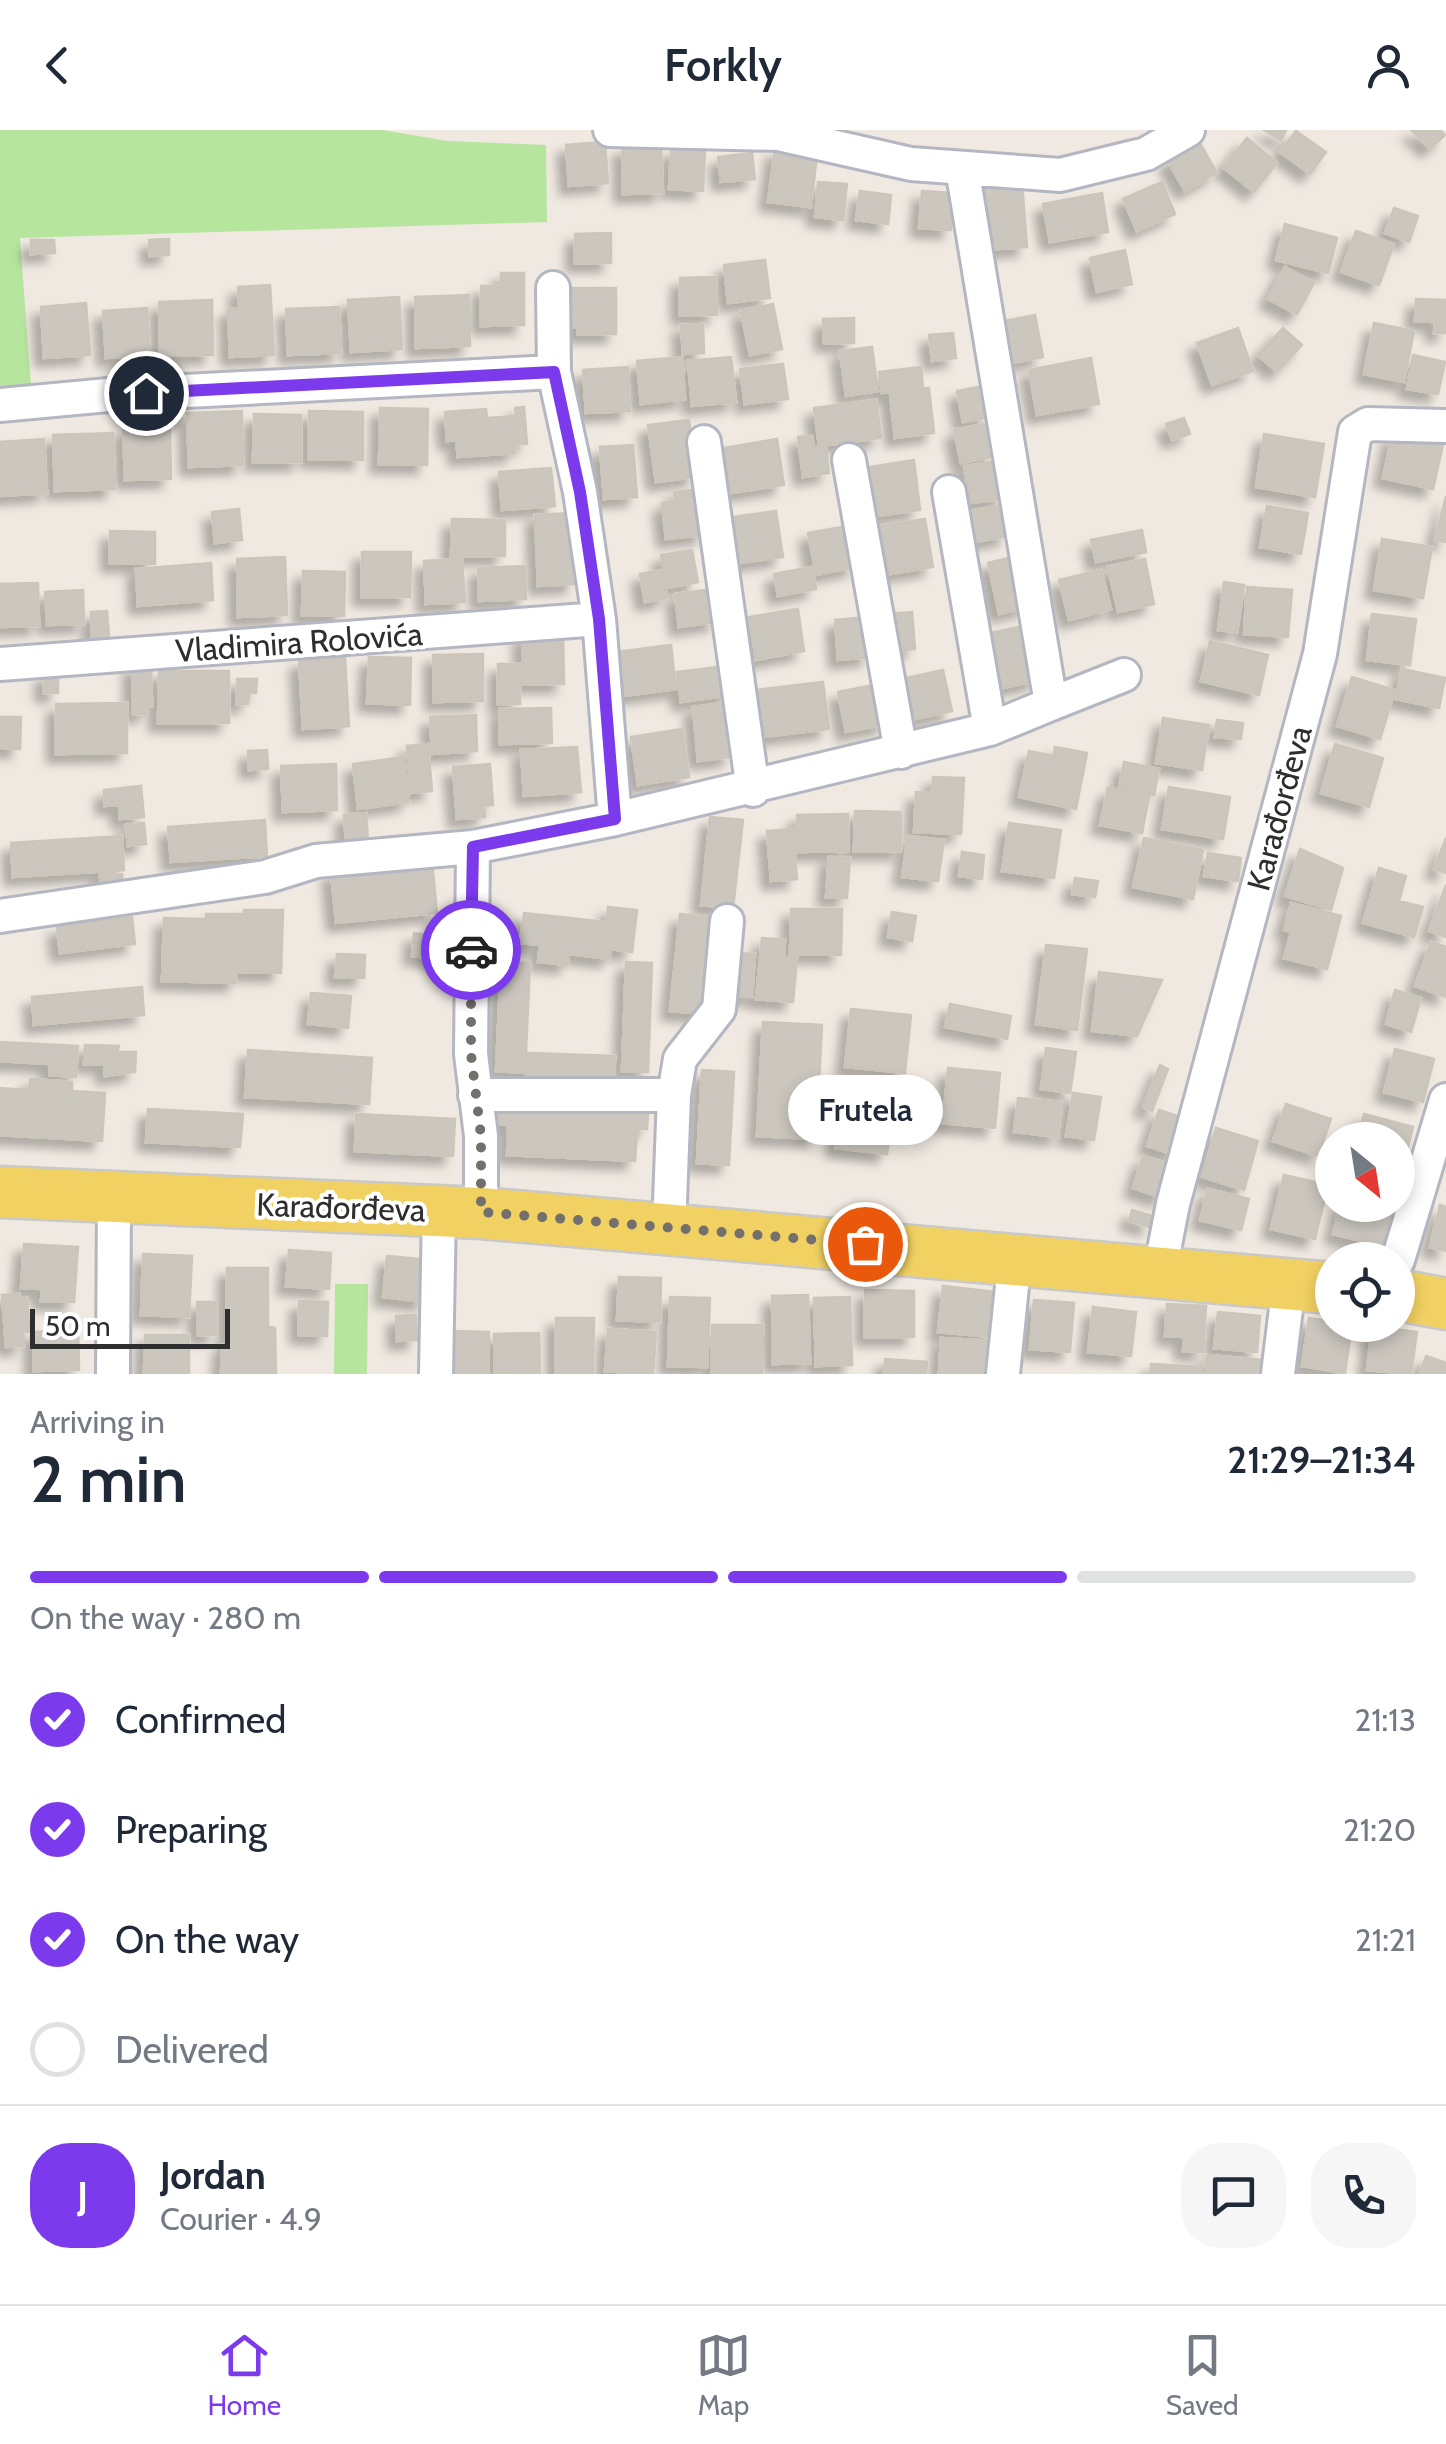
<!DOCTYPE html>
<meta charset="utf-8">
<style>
body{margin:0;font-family:Cabin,sans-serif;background:#f6f6f7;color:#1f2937;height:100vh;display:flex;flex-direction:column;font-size:38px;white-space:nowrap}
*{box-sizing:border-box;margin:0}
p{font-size:32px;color:#747a83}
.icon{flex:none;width:55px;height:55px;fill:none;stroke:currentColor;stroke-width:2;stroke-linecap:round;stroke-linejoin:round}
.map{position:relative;height:1244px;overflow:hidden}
.panel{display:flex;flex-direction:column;background:#fff;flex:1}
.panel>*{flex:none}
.needle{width:65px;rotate:150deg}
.controls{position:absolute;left:1315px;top:992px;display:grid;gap:20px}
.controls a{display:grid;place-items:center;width:100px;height:100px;border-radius:50%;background:#fff;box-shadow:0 5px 15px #0003;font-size:50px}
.scale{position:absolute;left:30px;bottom:25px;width:200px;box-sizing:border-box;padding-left:10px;border:5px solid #2e2e2e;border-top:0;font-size:28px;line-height:35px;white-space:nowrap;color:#2e2e2e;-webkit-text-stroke:8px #fff;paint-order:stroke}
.pin{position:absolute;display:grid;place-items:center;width:85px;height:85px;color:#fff;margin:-42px;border:5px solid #fff;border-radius:50%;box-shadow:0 2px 10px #0007}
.courier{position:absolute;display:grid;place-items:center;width:100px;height:100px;margin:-50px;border:8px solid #7c3aed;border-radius:50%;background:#fff;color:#222;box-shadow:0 2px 12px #0007}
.bubble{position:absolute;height:70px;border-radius:35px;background:#fff;box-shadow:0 5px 15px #0003;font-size:32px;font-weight:600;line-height:70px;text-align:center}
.head em{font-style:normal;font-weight:600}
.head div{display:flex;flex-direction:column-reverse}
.head{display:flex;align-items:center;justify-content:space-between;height:170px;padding:0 30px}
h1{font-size:65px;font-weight:600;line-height:75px}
.bar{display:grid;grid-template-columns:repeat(4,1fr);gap:15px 10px;align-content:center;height:120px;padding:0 30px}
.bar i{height:12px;border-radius:8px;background:#e0e1e3}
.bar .current{background:#7c3aed}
.bar p{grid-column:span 4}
.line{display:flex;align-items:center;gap:25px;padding:0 30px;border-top:2px solid #e0e1e3}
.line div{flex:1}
.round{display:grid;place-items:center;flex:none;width:105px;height:105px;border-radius:40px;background:#f6f6f7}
ol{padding:0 30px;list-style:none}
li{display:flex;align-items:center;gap:30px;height:110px}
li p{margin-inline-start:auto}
li .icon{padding:10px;border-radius:50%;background:#7c3aed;color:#fff;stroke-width:4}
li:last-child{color:#747a83}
li i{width:55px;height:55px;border:5px solid #e0e1e3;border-radius:50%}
header{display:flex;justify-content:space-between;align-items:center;height:130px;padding:0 30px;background:#fff;font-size:45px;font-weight:600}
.dock{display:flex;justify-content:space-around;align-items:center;height:140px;border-top:2px solid #e0e1e3;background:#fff;font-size:28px;color:#747a83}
.dock a{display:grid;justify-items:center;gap:5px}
.dock .current{color:#7c3aed}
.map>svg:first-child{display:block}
.green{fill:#b6e59e}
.building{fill:#cbc7bf;stroke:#cbc5ba;stroke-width:2.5;filter:url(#shadow)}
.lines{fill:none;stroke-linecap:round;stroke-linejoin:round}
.street-casing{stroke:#b4b7c1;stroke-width:38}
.primary-casing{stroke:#c9c9c9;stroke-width:55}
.street{stroke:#fff;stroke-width:32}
.primary{stroke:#f2d163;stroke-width:50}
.done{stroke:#726f6d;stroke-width:10;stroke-dasharray:0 18}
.route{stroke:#7c3aed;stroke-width:12}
.labels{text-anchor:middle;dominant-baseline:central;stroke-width:8;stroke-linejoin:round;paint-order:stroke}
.street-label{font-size:32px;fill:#2e2e2e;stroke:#fff}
</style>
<header><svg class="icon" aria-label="back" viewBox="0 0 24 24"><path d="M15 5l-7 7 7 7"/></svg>Forkly<svg class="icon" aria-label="person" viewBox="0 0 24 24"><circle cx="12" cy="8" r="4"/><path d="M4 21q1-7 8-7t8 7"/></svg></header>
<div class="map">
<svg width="1446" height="1244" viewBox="0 0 1446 1244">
<defs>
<filter id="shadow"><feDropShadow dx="-9" dy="9" stdDeviation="5" flood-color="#0004"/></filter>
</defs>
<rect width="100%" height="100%" fill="#efe9e1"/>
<path class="green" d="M0,0H382L448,11L546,15L547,92L20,108L31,256L0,258Z
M335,1154H368L367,1244H334Z"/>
<path class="building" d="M1264,0H1286L1281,10Z
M1411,0H1440L1445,5L1430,19Z
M1296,1L1326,22L1310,44L1280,22Z
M1247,8L1277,33L1254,62L1223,37Z
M605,12L608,53L569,56L566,15Z
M1200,13L1217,43L1185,61L1168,31Z
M661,16L663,63L623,64L622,17Z
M671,19L705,20L703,61L669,59Z
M775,19L817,24L811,77L768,72Z
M752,23L755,49L721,52L718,27Z
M818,52L847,54L843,90L815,87Z
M1022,52L1027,117L983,120L979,55Z
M1162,52L1175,84L1137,101L1123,69Z
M860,61L891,65L888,94L856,90Z
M922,61L953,63L951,100L919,98Z
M1102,63L1108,102L1050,112L1043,74Z
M1394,78L1418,86L1409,112L1385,103Z
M1285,94L1337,108L1328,143L1276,130Z
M1356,101L1394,114L1379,155L1341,142Z
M611,103V133H575V104Z
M169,109V125L150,126L149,110Z
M31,110H54L55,123L31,124Z
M1125,120L1132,154L1097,162L1090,128Z
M765,130L770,168L728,173L724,135Z
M1285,137L1314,153L1297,184L1268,169Z
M501,143H524V195L481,196V156H501Z
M716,147L717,185H680V148Z
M270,155L274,225L230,227L228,179H239L238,157Z
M569,158H616V204H578V197H569Z
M469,165L470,216L416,218L415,167Z
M399,167L402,219L351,222L348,170Z
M1416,169L1446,170V203H1434L1435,192L1415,191Z
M212,170L213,225L160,226L159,172Z
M86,173L90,225L44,228L41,177Z
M773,174L782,219L750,225L741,181Z
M339,177L341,223L288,225L286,179Z
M147,178L150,225L106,228L103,181Z
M1035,185L1043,227L1008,234L1000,192Z
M854,188V213H824L823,189Z
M1374,193L1414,201L1404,252L1364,244Z
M703,194L704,223L683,224L681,195Z
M1238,198L1253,241L1212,255L1197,213Z
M1283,198L1302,215L1277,242L1258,225Z
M953,203L956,228L932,231L929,205Z
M872,217L878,261L846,266L840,221Z
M1413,225L1445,232L1438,264L1407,259Z
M682,227L685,269L641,274L637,231Z
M731,227L736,272L692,276L688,231Z
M1091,228L1099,274L1037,285L1029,240Z
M783,234L788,269L745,274L740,239Z
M628,237L630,281L586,283L583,240Z
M921,237L923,257L882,263L879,242Z
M984,256L990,287L963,292L957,261Z
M929,258L934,303L895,308L890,263Z
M876,270L881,308L819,316L814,278Z
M524,277L527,314H515V323L458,327L456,310L447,311L445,282L486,279L487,288L516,286L515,278Z
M380,278L428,279L427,335L379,334Z
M242,281L243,335L189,337L187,283Z
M309,281L363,282V330L309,329Z
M254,284L301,285V332H253Z
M1184,288L1190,304L1172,310L1166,294Z
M689,290L696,347L656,352L648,295Z
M989,293L995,326L961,333L954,300Z
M170,296L171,349L125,350L123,297Z
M113,303L115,359L55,361L53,305Z
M1264,304L1324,314L1315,367L1256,357Z
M1392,304L1443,314L1433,359L1383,348Z
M812,306L814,318L826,316L829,343L803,347L798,307Z
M44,309L47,363L0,366V312Z
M777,309L784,355L731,363L724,318Z
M633,315L637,367L604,369L600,317Z
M914,330L920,380L876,386L870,337Z
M1000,331L1005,369L969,373L964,336Z
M551,338L555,376L502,380L499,342Z
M701,359L705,405L666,409L662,373L675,371L674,362Z
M1446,366V412L1435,410Z
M1002,375L1008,406L971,413L965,382Z
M1267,376L1308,383L1301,424L1260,417Z
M239,379L242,410L215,413L212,382Z
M776,381L783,427L740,433L733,387Z
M572,383L575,454L538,456L535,385Z
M452,389L505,390V426H451Z
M925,389L933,437L890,444L887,425L880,426L875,397Z
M848,396L856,437L816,445L808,403Z
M1142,400L1146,422L1096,432L1091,410Z
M110,401L155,402V434L110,433Z
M1382,409L1432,417L1423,468L1374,460Z
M692,420L698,452L667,458L661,425Z
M362,422H411L410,467H362Z
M1017,426L1028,477L999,484L988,433Z
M285,427L287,485L238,487L237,429Z
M462,429L465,472L426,474L424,431Z
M1145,429L1154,474L1118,482L1108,437Z
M211,433L213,470L138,476L136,439Z
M525,436L526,469L479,471L478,438Z
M812,437L816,459L778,466L774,444Z
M662,440L667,468L645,472L640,444Z
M1101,440L1111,479L1069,490L1059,450Z
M303,441L345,442L344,486L302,485Z
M1224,452L1244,455L1237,502L1218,500Z
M38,453L39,496L0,497V454Z
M1247,457L1292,460L1288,507L1244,504Z
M714,459L717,492L679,497L675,464Z
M83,460L84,494L47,495L45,462Z
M798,479L804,521L756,530L749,487Z
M107,481L109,508L92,509L91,482Z
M912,482L915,519L889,521L886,484Z
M1372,484L1416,489L1410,535L1367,530Z
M867,487L870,527L838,530L835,490Z
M1027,495L1039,550L994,560L982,505Z
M563,503L564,554H523L522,504Z
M1210,511L1268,525L1259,565L1201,551Z
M671,515L676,559L622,566L616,522Z
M483,524V571L434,572L433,525Z
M369,527L411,528L410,575L367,573Z
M345,528L349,596L303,599L299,530Z
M151,534L152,576H146V584H133L132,535Z
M498,534H520V574H498Z
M727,536L731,565L681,572L677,542Z
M1402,539L1445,548L1439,578L1396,569Z
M943,540L952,581L902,592L893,551Z
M159,541H229V593H158Z
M44,543H58V563H44Z
M1352,547L1395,560L1380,609L1337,596Z
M237,549H257L256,563H249L248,574H237Z
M823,552L829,599L762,607L756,560Z
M879,554L887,594L846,602L838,562Z
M127,573V623L56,624V574Z
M727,573L732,627L698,631L693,577Z
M551,578L552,613L500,614V579Z
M476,585L477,621L432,624L430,587Z
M0,587H21L20,619L0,618Z
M1163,588L1209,595L1202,640L1156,633Z
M1217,590L1243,593L1241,609L1215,607Z
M682,599L689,647L638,655L631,607Z
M428,614L432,661L411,663L407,616Z
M1335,614L1383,628L1369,677L1321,663Z
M577,617L581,662L524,666L521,620Z
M1055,617L1087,623L1076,679L1019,667L1029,621L1054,626Z
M267,620L268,639L249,640L248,621Z
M404,627L409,672L358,679L353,634Z
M1124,632L1159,639L1154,665L1119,657Z
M336,634L337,680L283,682L281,636Z
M490,634L493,675L484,676L485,687L457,689L453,637Z
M933,647L964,648L961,704L914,702L916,662L932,663Z
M141,656L144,687L120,689L119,675L105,676L104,660Z
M1169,657L1230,667L1223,709L1162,699Z
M1108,658L1149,666L1142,703L1100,695Z
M855,681L901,682V721H854Z
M366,683L368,711L346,713L344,685Z
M848,684V721L797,722V685Z
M710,687L743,690L733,778L701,775Z
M265,690L267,726L171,732L168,697Z
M144,693L146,714L128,716L126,695Z
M1009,693L1061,700L1054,748L1002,741Z
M793,699L797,749L771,751L767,701Z
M122,706L124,740L13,747L11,713Z
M908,706L944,710L938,751L902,747Z
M1144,708L1203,720L1193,769L1133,757Z
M1446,708V743L1434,739Z
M1300,719L1343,738L1331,780L1285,766Z
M962,722L984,725L982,749L959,746Z
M1208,723L1241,728L1238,751L1204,746Z
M829,727L850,728L847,768L826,767Z
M432,731L437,783L336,793L331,742Z
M1379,738L1406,746L1399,771L1423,777L1414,807L1363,793Z
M122,744L123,758L101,759L100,745Z
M1075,748L1098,751L1095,767L1072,764Z
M1446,755V807L1429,801Z
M1291,773L1341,786L1327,839L1284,828L1291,802L1284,800Z
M608,777L637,780L632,822L611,819L610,829L569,824L568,835L538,832L540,815L520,813L524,783L607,792Z
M791,779H842L841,825L790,824Z
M244,780H283L281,843L237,842L236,853L162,851L164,788L206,789V784H244Z
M892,782L916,786L912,811L888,807Z
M680,784L715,788L706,884L670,881Z
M132,787L135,814L60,823L57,797Z
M414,803L440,806L438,829L412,826Z
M762,808L785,810L784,827L797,828L793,872L756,869Z
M1431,812L1446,817V867L1415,856Z
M1046,815L1087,819L1077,900L1036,894Z
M738,823L755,824L752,867L735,866Z
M337,824L365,825L364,848L335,847Z
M501,832L530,833L525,943L496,941Z
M626,832L652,833L648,942L622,941Z
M1099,842L1162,850L1137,906L1092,901Z
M142,857L144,885L34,895L32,867Z
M1395,860L1421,868L1411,902L1386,894Z
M311,863L351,866L348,898L308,894Z
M950,874L1011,886L1007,909L945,897Z
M851,879L911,885L905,943L845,937Z
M763,892L822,895L816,1009L757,1006Z
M0,912L78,916L76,947L50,945V934L0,931Z
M85,915L119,916L117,922H136L135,942L105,946V934H84Z
M1046,918L1076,922L1070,963L1041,959Z
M1395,919L1434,929L1423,972L1384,962Z
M248,920L372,928L369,974L245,967Z
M528,923L615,926L614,952L527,949Z
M1160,935L1168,939L1152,981L1143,977Z
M948,938L1000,943L995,998L943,993Z
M702,940L734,942L729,1035L697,1033Z
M30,949L72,952V961L105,963L102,1011L0,1005V958L29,960Z
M843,956L895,962L887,1024L835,1018Z
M1073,963L1101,967L1094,1010L1066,1006Z
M1018,968L1061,972L1058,1007L1014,1002Z
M1286,974L1331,989L1318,1026L1273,1011Z
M497,976L648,984L647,999H637L635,1031L507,1025L508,995L496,994Z
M148,979L243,984L240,1017L146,1012Z
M1159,980L1187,989L1175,1025L1147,1016Z
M356,984L455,989L453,1026L355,1021Z
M1364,984L1413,997L1398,1056V1010H1357Z
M1216,998L1258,1011L1244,1060L1202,1047Z
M1143,1026L1173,1035L1162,1068L1133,1058Z
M1284,1045L1328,1055L1315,1109L1271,1099Z
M1208,1059L1249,1069L1241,1100L1200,1090Z
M1340,1075H1393L1382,1116L1333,1104Z
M1440,1075L1446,1077V1121L1430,1117Z
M1132,1080L1152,1086L1149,1097L1129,1091Z
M24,1114L78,1117L74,1172L41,1171L42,1159L21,1158Z
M289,1120L331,1123L329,1159L286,1156Z
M143,1124L192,1126L189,1187L141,1185Z
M387,1126L430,1130L425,1172L383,1167Z
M227,1138H268V1196L275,1198L276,1244H221L222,1215H227Z
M619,1147L661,1148L660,1192L617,1190Z
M943,1156L997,1162L992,1207L938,1202Z
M865,1160L914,1161V1207H865Z
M19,1164V1169L27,1168L30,1202H22L23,1216L6,1217L2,1165Z
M808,1165L810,1233L773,1234L772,1166Z
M670,1167L710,1168L707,1237L668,1236Z
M850,1167L852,1235L816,1236L814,1168Z
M1034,1170L1074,1173L1070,1222L1030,1219Z
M299,1171L328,1172L327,1206L299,1205Z
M197,1172H216V1205H198Z
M1167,1174L1206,1176L1203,1222L1183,1221L1184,1207L1165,1206Z
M1093,1177L1136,1182L1131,1226L1088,1222Z
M1218,1182L1260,1186L1257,1222L1214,1218Z
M416,1185L417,1210L397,1211L396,1186Z
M556,1188H594L593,1244H556Z
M1309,1188L1352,1195L1345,1243L1302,1236Z
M712,1195H763L762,1244H712Z
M1372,1196L1417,1202L1411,1244L1367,1240Z
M608,1199L656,1202L653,1244L605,1241Z
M78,1200L79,1240L34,1241L33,1202Z
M447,1201L489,1202L488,1244H445Z
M539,1203L540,1244H495L494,1204Z
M145,1205H189V1244H144Z
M941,1208L991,1211L989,1244H939Z
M1207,1225L1263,1230L1262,1244H1205Z
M1426,1226L1446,1233V1244H1420Z
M885,1229L927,1232L926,1244H884Z
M1151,1234L1202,1237L1201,1244H1150Z"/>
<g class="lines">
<g class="street-casing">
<path id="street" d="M610,0L778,4L911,34L1060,45L1146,24L1188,0
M553,158L554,242
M0,275L108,265L554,242L580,362L599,489L615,689
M704,312L753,660
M849,330L901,622
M949,362L990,599
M0,534L599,489
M1051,574L1124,545
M473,717L471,924L481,1006V1083
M0,786L265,747L316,731L473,717L615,689L990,599L1051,574L962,38
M475,965H674
M669,1098L674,965L680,929L719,879L727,791
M1398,1130L1446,970
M1160,1140L1173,1074L1320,524L1355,302L1368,294L1446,296
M113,1244L114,1067
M436,1244L439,1080
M1003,1244L1015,1127
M1278,1244L1289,1154"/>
</g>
<g class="primary-casing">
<path id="primary" d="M0,1062L481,1083L1332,1158
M1398,1165L1446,1174"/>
</g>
<use href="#street" class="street"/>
<use href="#primary" class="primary"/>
</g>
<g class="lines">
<path class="done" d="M471,820V924L481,1006V1082L865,1114"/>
<path class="route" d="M146,263L554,242L580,362L599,489L615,689L473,717L471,820"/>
</g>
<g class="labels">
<g class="street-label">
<text transform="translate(299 512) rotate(-4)">Vladimira Rolovića</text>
<text transform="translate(1279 678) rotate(-75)">Karađorđeva</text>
<text transform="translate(341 1077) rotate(2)">Karađorđeva</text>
</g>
</g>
</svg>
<div class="controls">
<a><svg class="needle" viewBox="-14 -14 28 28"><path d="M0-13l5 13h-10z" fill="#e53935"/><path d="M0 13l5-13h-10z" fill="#747a83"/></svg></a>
<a><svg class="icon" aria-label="locate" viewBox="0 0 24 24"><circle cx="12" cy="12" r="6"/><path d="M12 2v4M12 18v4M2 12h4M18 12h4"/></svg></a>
</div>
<div class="scale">50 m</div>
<div class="pin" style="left:865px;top:1114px;background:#ea580c"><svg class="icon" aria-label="bag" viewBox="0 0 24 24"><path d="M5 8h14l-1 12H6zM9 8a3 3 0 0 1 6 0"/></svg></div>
<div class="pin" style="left:146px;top:263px;background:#1f2937"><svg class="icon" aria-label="home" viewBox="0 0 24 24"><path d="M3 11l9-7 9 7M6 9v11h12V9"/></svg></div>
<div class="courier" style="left:471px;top:820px"><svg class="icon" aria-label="car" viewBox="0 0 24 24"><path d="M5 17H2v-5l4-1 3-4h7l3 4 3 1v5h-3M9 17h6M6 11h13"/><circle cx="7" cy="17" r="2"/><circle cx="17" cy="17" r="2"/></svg></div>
<div class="bubble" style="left:788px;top:945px;width:155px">Frutela</div>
</div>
<section class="panel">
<div class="head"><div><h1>2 min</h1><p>Arriving in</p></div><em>21:29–21:34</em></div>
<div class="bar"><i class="current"></i><i class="current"></i><i class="current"></i><i></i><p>On the way · 280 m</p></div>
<ol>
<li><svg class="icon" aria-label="check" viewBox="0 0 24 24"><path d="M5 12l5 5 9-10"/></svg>Confirmed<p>21:13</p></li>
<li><svg class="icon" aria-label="check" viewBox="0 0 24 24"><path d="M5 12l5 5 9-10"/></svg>Preparing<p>21:20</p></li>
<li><svg class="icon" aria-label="check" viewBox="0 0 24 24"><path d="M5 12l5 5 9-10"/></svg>On the way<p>21:21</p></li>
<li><i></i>Delivered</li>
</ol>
<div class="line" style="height:180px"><b class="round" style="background:#7c3aed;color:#fff">J</b><div><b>Jordan</b><p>Courier · 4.9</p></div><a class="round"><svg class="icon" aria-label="chat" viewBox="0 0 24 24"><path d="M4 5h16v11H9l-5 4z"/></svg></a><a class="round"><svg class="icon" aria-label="phone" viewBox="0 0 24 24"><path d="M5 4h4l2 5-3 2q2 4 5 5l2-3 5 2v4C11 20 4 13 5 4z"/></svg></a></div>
</section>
<nav class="dock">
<a class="current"><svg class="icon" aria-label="home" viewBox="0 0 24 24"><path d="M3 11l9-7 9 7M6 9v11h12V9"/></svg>Home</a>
<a><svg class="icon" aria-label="map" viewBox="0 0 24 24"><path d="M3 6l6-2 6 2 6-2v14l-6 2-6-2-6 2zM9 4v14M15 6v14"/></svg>Map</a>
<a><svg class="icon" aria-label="saved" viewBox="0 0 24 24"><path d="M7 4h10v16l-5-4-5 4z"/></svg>Saved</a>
</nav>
